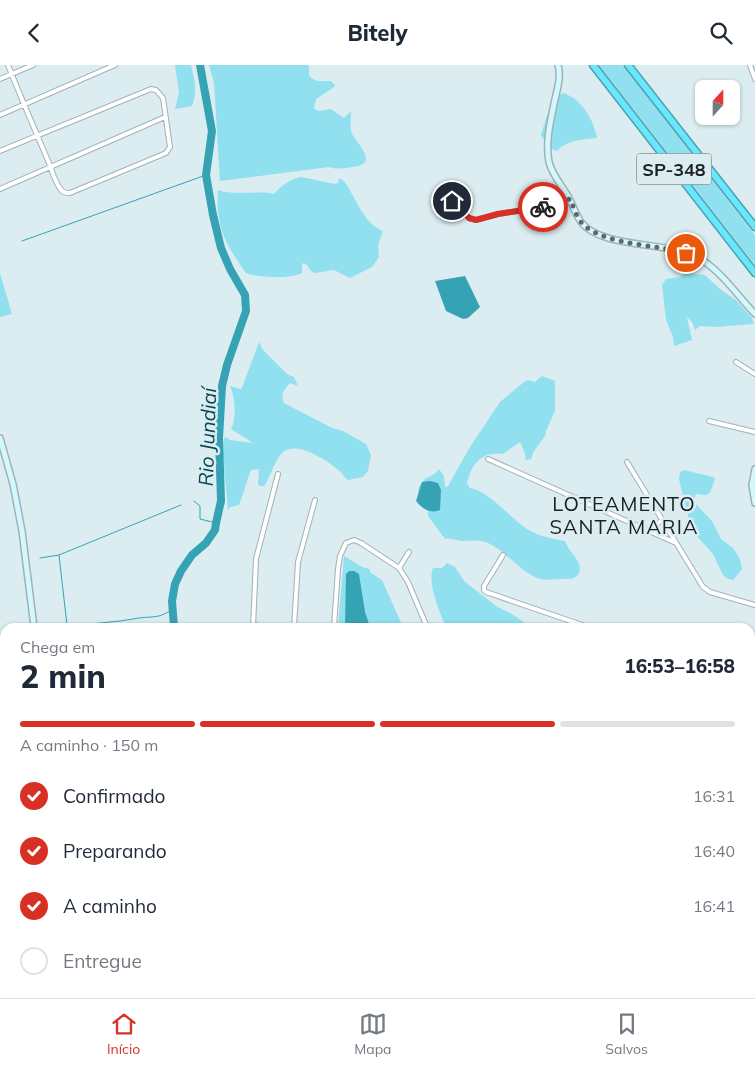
<!DOCTYPE html>
<html lang="pt">
<meta charset="utf-8">
<style>
body{margin:0;font-family:Mulish,sans-serif;background:#f6f6f7;color:#1f2937;height:100vh;display:flex;flex-direction:column;font-size:19px;white-space:nowrap}
*{box-sizing:border-box;margin:0}
p{font-size:16px;color:#747a83}
.icon{flex:none;width:28px;height:28px;fill:none;stroke:currentColor;stroke-width:2;stroke-linecap:round;stroke-linejoin:round}
.map{position:relative;flex:1;overflow:hidden}
.details{position:absolute;left:0px;top:558px;width:755px;height:376px;display:flex;flex-direction:column;background:#fff;border-radius:15px 15px 0 0;box-shadow:0 1px 4px #0004}
.details>*{flex:none}
.needle{width:32px;rotate:21deg}
.buttons{position:absolute;left:695px;top:15px;display:grid;gap:10px}
.buttons a{display:grid;place-items:center;width:45px;height:45px;border-radius:8px;background:#fff;box-shadow:0 1px 4px #0004;font-size:25px}
.pin{position:absolute;display:grid;place-items:center;width:42px;height:42px;color:#fff;margin:-21px;border:2px solid #fff;border-radius:50%;box-shadow:0 1px 5px #0007}
.courier{position:absolute;display:grid;place-items:center;width:50px;height:50px;margin:-25px;border:4px solid #d93025;border-radius:50%;background:#fff;color:#222;box-shadow:0 1px 6px #0007}
.summary em{font-style:normal;font-weight:800}
.summary div{display:flex;flex-direction:column-reverse}
.summary{display:flex;align-items:center;justify-content:space-between;height:85px;padding:0 20px}
h1{font-size:32px;font-weight:800;line-height:38px}
.bar{display:grid;grid-template-columns:repeat(4,1fr);gap:8px 5px;align-content:center;height:60px;padding:0 20px}
.bar i{height:6px;border-radius:4px;background:#e0e1e3}
.bar .on{background:#d93025}
.bar p{grid-column:span 4}
ol{padding:0 20px;list-style:none}
li{display:flex;align-items:center;gap:15px;height:55px}
li p{margin-inline-start:auto}
li .icon{padding:5px;border-radius:50%;background:#d93025;color:#fff;stroke-width:4}
li:last-child{color:#747a83}
li i{width:28px;height:28px;border:2px solid #e0e1e3;border-radius:50%}
header{display:flex;justify-content:space-between;align-items:center;height:65px;padding:0 20px;background:#fff;font-size:22px;font-weight:800}
.dock{display:flex;justify-content:space-around;align-items:center;height:70px;border-top:1px solid #e0e1e3;background:#fff;font-size:14px;color:#747a83}
.dock a{display:grid;justify-items:center;gap:2px}
.dock .on{color:#d93025}
.map>svg:first-child{display:block}
.green{fill:#90e0ef}
.water{fill:#36a3b5}
.lines{fill:none;stroke-linecap:round;stroke-linejoin:round}
.stream{stroke:#36a3b5;stroke-width:1}
.river{stroke:#36a3b5;stroke-width:8}
.street-casing{stroke:#a0b2b5;stroke-width:6}
.secondary-casing{stroke:#a0b2b5;stroke-width:8}
.highway-casing{stroke:#4da1b0;stroke-width:9}
.street{stroke:#fff;stroke-width:4}
.secondary{stroke:#d2f8fe;stroke-width:5}
.highway{stroke:#68e7fd;stroke-width:6}
.done{stroke:#5e686a;stroke-width:5;stroke-dasharray:0 9}
.route{stroke:#d93025;stroke-width:6}
.labels{text-anchor:middle;dominant-baseline:central;stroke-width:5;stroke-linejoin:round;paint-order:stroke}
.shield{fill:#dbedf1;stroke:#545e60;stroke-width:1}
.shield-label{font-size:18px;font-weight:bold;fill:#1a2022}
.water-label{font-size:20px;font-style:italic;fill:#064852;stroke:#dbedf1}
.neighbourhood-label{font-size:20px;letter-spacing:1px;fill:#1a2022;stroke:#dbedf1}
</style>
<header><svg class="icon" aria-label="back" viewBox="0 0 24 24"><path d="M15 5l-7 7 7 7"/></svg>Bitely<svg class="icon" aria-label="search" viewBox="0 0 24 24"><circle cx="10" cy="10" r="6"/><path d="M15 15l6 6"/></svg></header>
<div class="map">
<svg width="755" height="933" viewBox="0 0 755 933">
<rect width="100%" height="100%" fill="#dbedf1"/>
<path class="green" d="M175,0H191C194,14 198,26 192,41C189,41 178,44 175,44L179,27Z
M209,0H309V10C314,18 322,16 331,16L335,20L334,22L316,34L314,43L318,46L331,44L344,53L351,46C351,52 350,60 351,66C352,75 383,98 353,102C344,103 337,105 329,102L220,116L214,18Z
M599,0H623L755,170V200Z
M563,28C581,33 594,55 597,73C585,74 567,75 557,86L549,83L541,70C546,56 549,36 563,28Z
M301,112L335,119L338,118L339,113C347,116 349,125 353,131C360,144 369,161 383,166L378,180L379,192L372,202L350,213L334,205L314,208L311,206L307,200L303,198L302,200V208C292,214 257,213 246,208C226,180 215,161 218,125C234,131 257,125 274,129C282,120 290,114 301,112Z
M0,208L12,249L0,252Z
M685,208L705,210L720,224L737,236L752,253L754,259L715,262L700,261L695,265L692,257L687,252L692,275L674,281L673,272L666,255L662,220L666,214L680,212Z
M259,277L263,285L287,309L294,312L298,321L290,318C284,325 280,329 284,338L332,363L343,366L366,379L371,390L368,406L363,412L348,415C344,412 342,407 337,404C325,394 294,374 281,389C273,399 271,411 264,421H260L258,419L259,404L251,405C249,410 240,439 239,440C236,441 233,441 230,442L228,446L223,390L224,373L226,372L230,375L253,378L231,364C237,354 235,332 230,321L240,324L242,323Z
M542,311L555,316V346L546,366L545,371L534,386L531,394L526,395L525,388L520,377L503,389C482,386 471,399 467,419L470,423C488,426 509,451 524,462C535,470 551,474 565,476C568,486 579,493 580,503C580,511 574,514 567,514C559,513 547,516 540,514C521,508 508,488 490,479C481,474 473,476 463,476C457,476 452,473 445,474L428,451V444C420,437 413,426 423,416C428,411 435,411 439,404L444,411L445,422L448,421L470,382L500,337L524,317L528,315L535,317Z
M684,405L713,412L715,414L710,428L706,430L696,429L693,436L712,456L721,474L733,483L740,494L742,504L733,515L728,514L723,510L713,489L695,469L689,455L679,414L680,407Z
M344,491L362,502L369,504L371,508L382,515L403,562H338Z
M447,498L455,502L464,516L496,541L515,551L530,562H446C440,549 427,517 433,503H442Z
M367,929H429L426,933H365Z"/>
<path class="water" d="M465,211L480,242L468,253L463,254L446,246L435,216Z
M430,416L438,418L441,425L440,445C431,449 422,444 416,436L422,417Z
M349,506H354L359,509L365,547L370,562H345L346,509Z"/>
<g class="lines">
<path class="stream" d="M22,176L206,110
M194,436L200,441V454L216,458
M59,490L67,560L65,562
M40,493L59,490L181,440
M65,562C90,558 114,558 139,553C155,551 158,554 173,544
M265,933L272,929"/>
<path class="river" d="M174,562L172,536L175,519L181,506L192,490L206,478L215,465L216,458L221,436L219,373L222,321L227,300L246,246L245,230L230,204L221,183L213,150L206,110L212,66L200,0
M332,929V933"/>
<g class="street-casing">
<path id="street" d="M750,0L755,14
M0,14L33,0
M0,50L115,0
M0,86L151,24L156,25L163,33L170,82L166,88L70,128C67,128 64,128 62,126C56,120 52,106 49,98C35,65 21,33 8,0
M0,124L165,52
M452,136L469,153L476,155L498,149L554,140L570,134
M736,297L755,309
M709,356L755,367
M488,394L676,478
M627,397L703,522L710,527L755,540
M647,465L663,455
M503,490L484,521V525L486,527L588,562
M399,503L409,487
M254,560L265,562
M253,562L256,494L278,409
M294,562L298,497L315,435
M334,562L338,504L340,491L346,478L354,475L361,478L399,503L408,517L427,562
M0,580L5,578
M0,594L5,604
M750,633L755,636
M750,671L755,674
M750,755L755,747
M750,829L755,822
M750,918L755,919
M51,929L52,933
M300,933L301,929
M707,933L708,929
M755,933V932"/>
</g>
<g class="secondary-casing">
<path id="secondary" d="M558,0C561,11 558,22 555,34C551,54 545,76 549,97C552,110 563,122 569,133C573,141 576,150 581,157C601,184 669,176 699,193C721,206 738,231 755,249
M0,373L13,419L22,466L34,562
M755,404L752,420L755,438
M750,594L755,585
M750,606L755,598
M750,743L755,747
M79,929L80,933"/>
</g>
<g class="highway-casing">
<path id="highway" d="M593,0L755,208
M628,0L755,162"/>
</g>
<use href="#street" class="street"/>
<use href="#secondary" class="secondary"/>
<use href="#highway" class="highway"/>
</g>
<g class="lines">
<path class="done" d="M543,142L570,134C574,143 577,155 585,161C607,180 658,180 686,188"/>
<path class="route" d="M452,136L469,153L476,155L498,149L543,142"/>
</g>
<g class="labels">
<rect class="shield" x="636.5" y="88.5" width="75" height="31" rx="4"/>
<g class="shield-label">
<text x="674" y="104">SP-348</text>
</g>
<g class="water-label">
<text transform="translate(207 372) rotate(-88)">Rio Jundiaí</text>
</g>
<g class="neighbourhood-label">
<text x="624" y="438">LOTEAMENTO<tspan x="624" dy="23">SANTA MARIA</tspan></text>
</g>
</g>
</svg>
<div class="buttons">
<a><svg class="needle" viewBox="-14 -14 28 28"><path d="M0-13l5 13h-10z" fill="#e53935"/><path d="M0 13l5-13h-10z" fill="#747a83"/></svg></a>
</div>
<div class="pin" style="left:686px;top:188px;background:#ea580c"><svg class="icon" aria-label="bag" viewBox="0 0 24 24"><path d="M5 8h14l-1 12H6zM9 8a3 3 0 0 1 6 0"/></svg></div>
<div class="pin" style="left:452px;top:136px;background:#1f2937"><svg class="icon" aria-label="home" viewBox="0 0 24 24"><path d="M3 11l9-7 9 7M6 9v11h12V9"/></svg></div>
<div class="courier" style="left:543px;top:142px"><svg class="icon" aria-label="bike" viewBox="0 0 24 24"><circle cx="6" cy="16" r="4"/><circle cx="18" cy="16" r="4"/><path d="M6 16l4-8h5l3 8M10 8l3 8H6M13 5h3"/></svg></div>
<section class="details">
<div class="summary"><div><h1>2 min</h1><p>Chega em</p></div><em>16:53–16:58</em></div>
<div class="bar"><i class="on"></i><i class="on"></i><i class="on"></i><i></i><p>A caminho · 150 m</p></div>
<ol>
<li><svg class="icon" aria-label="check" viewBox="0 0 24 24"><path d="M5 12l5 5 9-10"/></svg>Confirmado<p>16:31</p></li>
<li><svg class="icon" aria-label="check" viewBox="0 0 24 24"><path d="M5 12l5 5 9-10"/></svg>Preparando<p>16:40</p></li>
<li><svg class="icon" aria-label="check" viewBox="0 0 24 24"><path d="M5 12l5 5 9-10"/></svg>A caminho<p>16:41</p></li>
<li><i></i>Entregue</li>
</ol>
</section>
</div>
<nav class="dock">
<a class="on"><svg class="icon" aria-label="home" viewBox="0 0 24 24"><path d="M3 11l9-7 9 7M6 9v11h12V9"/></svg>Início</a>
<a><svg class="icon" aria-label="map" viewBox="0 0 24 24"><path d="M3 6l6-2 6 2 6-2v14l-6 2-6-2-6 2zM9 4v14M15 6v14"/></svg>Mapa</a>
<a><svg class="icon" aria-label="saved" viewBox="0 0 24 24"><path d="M7 4h10v16l-5-4-5 4z"/></svg>Salvos</a>
</nav>
